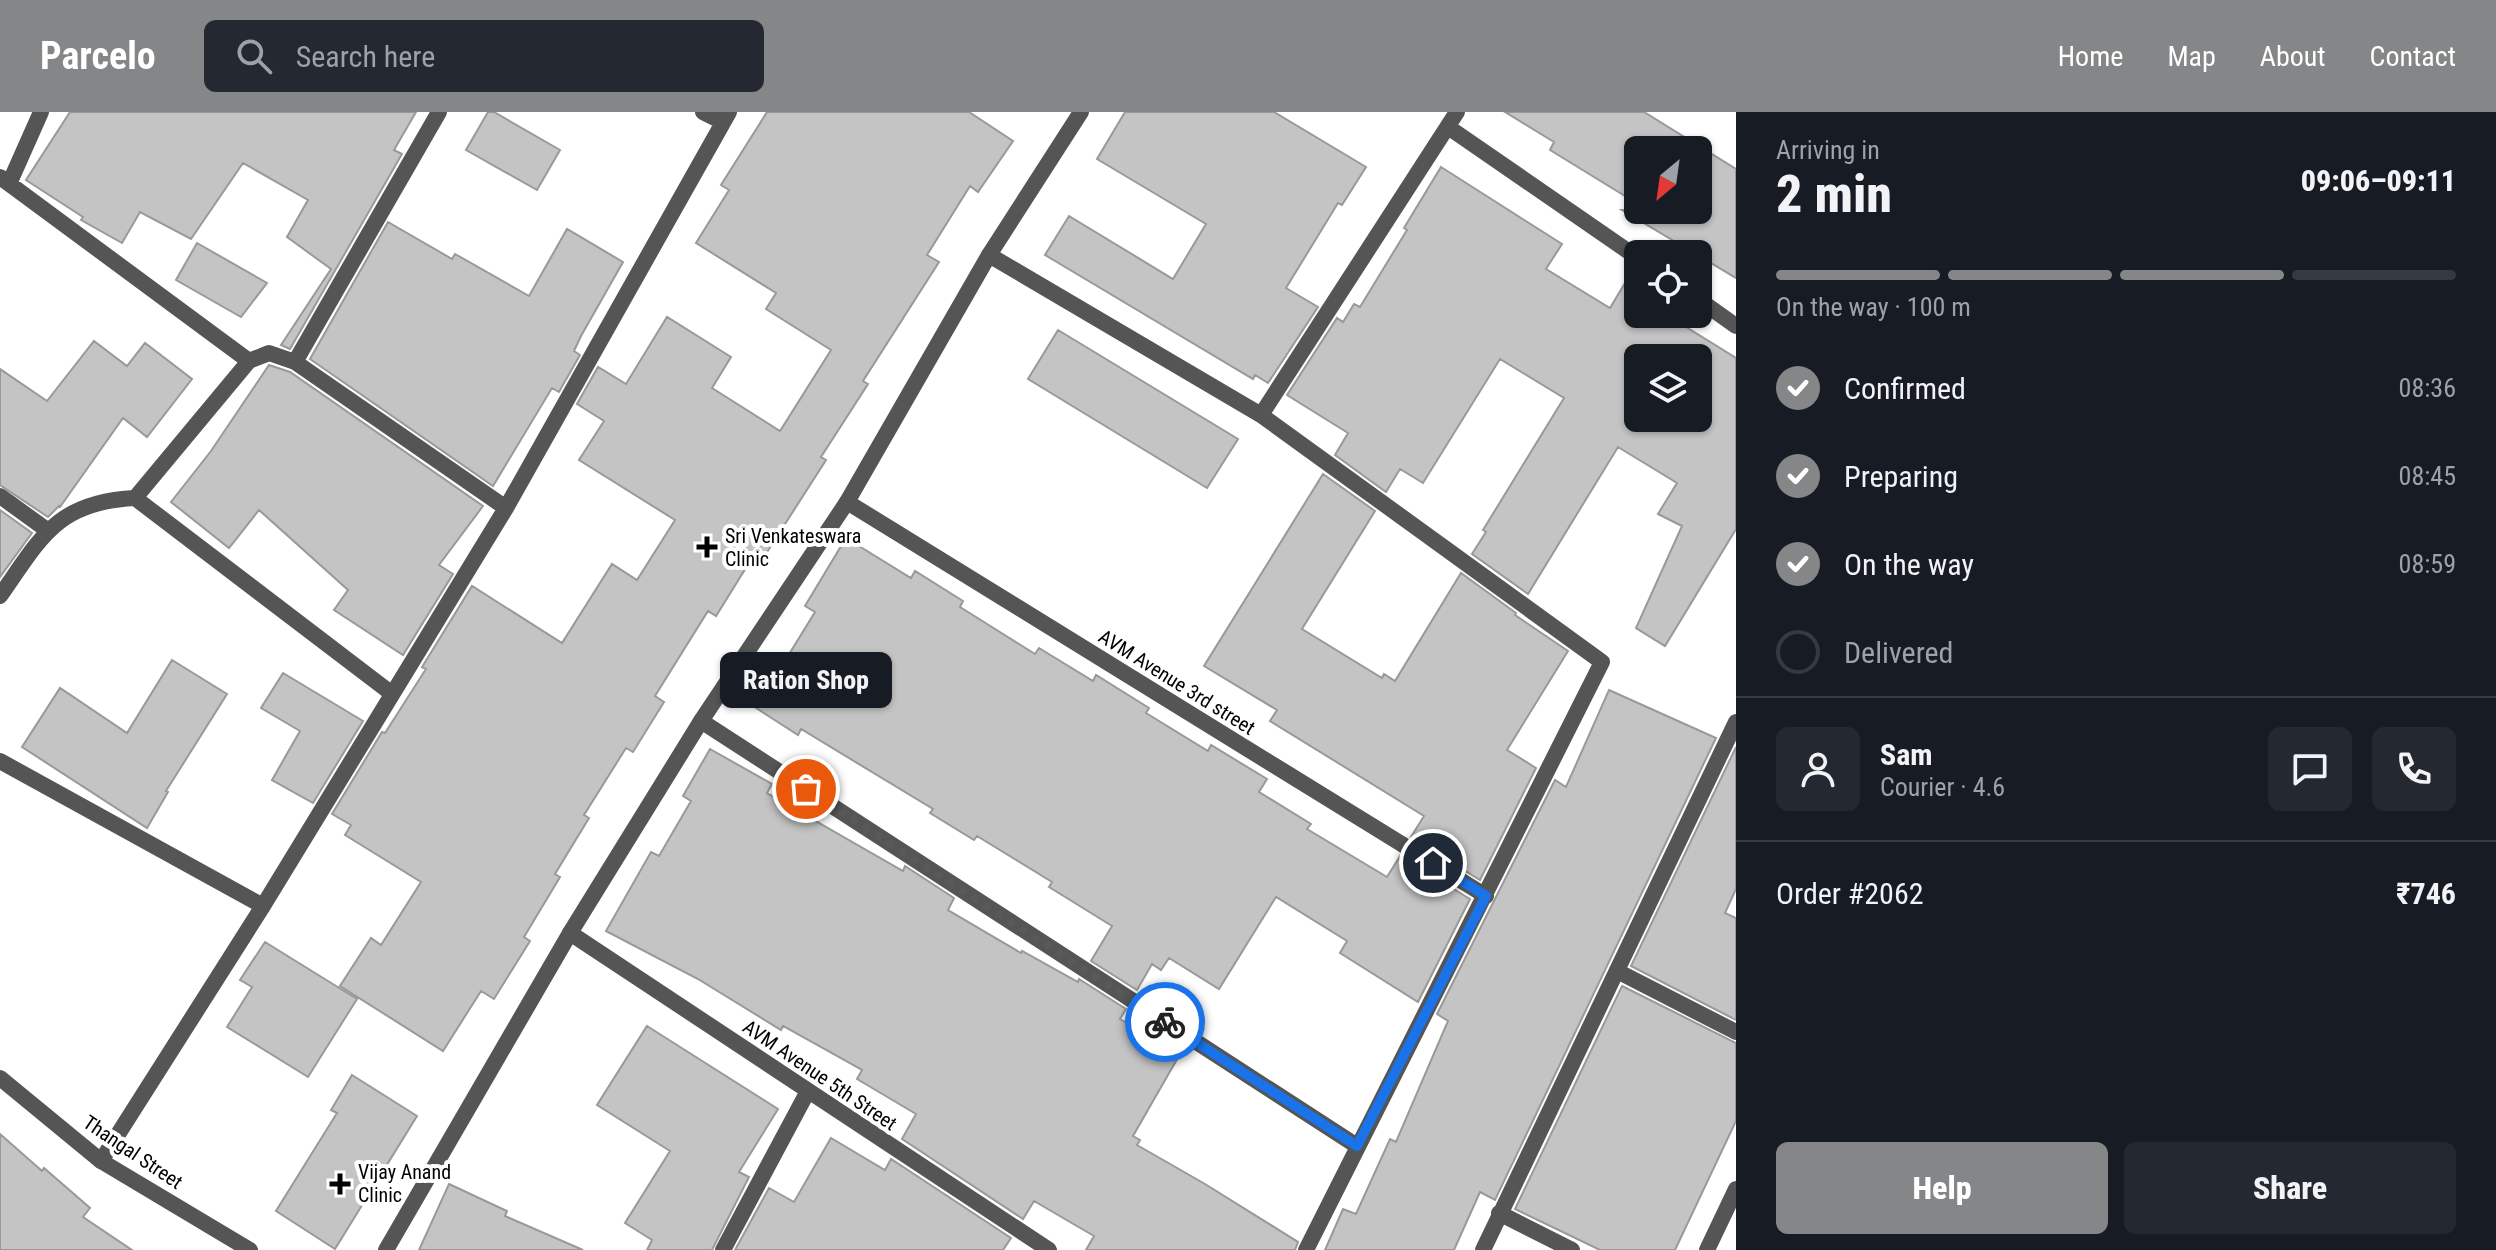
<!DOCTYPE html>
<meta charset="utf-8">
<style>
body{margin:0;font-family:"Roboto Condensed",sans-serif;background:#242831;color:#f1f3f6;height:100vh;display:flex;flex-direction:column;font-size:30px;white-space:nowrap}
*{box-sizing:border-box;margin:0}
p{font-size:26px;color:#9ea1a6}
.icon{flex:none;width:44px;height:44px;fill:none;stroke:currentColor;stroke-width:2;stroke-linecap:round;stroke-linejoin:round}
.map{position:relative;flex:1;overflow:hidden}
.details{display:flex;flex-direction:column;background:#171b24;width:760px}
.details>*{flex:none}
.needle{width:52px;rotate:209deg}
.controls{position:absolute;left:1624px;top:24px;display:grid;gap:16px}
.controls a{display:grid;place-items:center;width:88px;height:88px;border-radius:12px;background:#171b24;box-shadow:0 2px 6px #0004;font-size:40px}
.pin{position:absolute;display:grid;place-items:center;width:68px;height:68px;color:#fff;margin:-34px;border:4px solid #fff;border-radius:50%;box-shadow:0 2px 8px #0007}
.courier{position:absolute;display:grid;place-items:center;width:80px;height:80px;margin:-40px;border:6px solid #1a73e8;border-radius:50%;background:#fff;color:#222;box-shadow:0 2px 10px #0007}
.bubble{position:absolute;height:56px;border-radius:12px;background:#171b24;box-shadow:0 2px 6px #0004;font-size:26px;font-weight:800;line-height:56px;text-align:center}
.headline em{font-style:normal;font-weight:800}
.headline div{display:flex;flex-direction:column-reverse}
.headline{display:flex;align-items:center;justify-content:space-between;height:136px;padding:0 40px}
h1{font-size:52px;font-weight:800;line-height:60px}
.bar{display:grid;grid-template-columns:repeat(4,1fr);gap:12px 8px;align-content:center;height:96px;padding:0 40px}
.bar i{height:10px;border-radius:6px;background:#363941}
.bar .active{background:#858687}
.bar p{grid-column:span 4}
.line{display:flex;align-items:center;gap:20px;padding:0 40px;border-top:2px solid #363941}
.line div{flex:1}
.round{display:grid;place-items:center;flex:none;width:84px;height:84px;border-radius:12px;background:#242831}
ol{padding:0 40px;list-style:none}
li{display:flex;align-items:center;gap:24px;height:88px}
li p{margin-inline-start:auto}
li .icon{padding:8px;border-radius:50%;background:#858687;color:#fff;stroke-width:4}
li:last-child{color:#9ea1a6}
li i{width:44px;height:44px;border:4px solid #363941;border-radius:50%}
.cta{display:flex;gap:16px;margin-top:auto;padding:16px 40px}
.cta a{flex:1;height:92px;border-radius:12px;background:#858687;color:#fff;font-size:32px;font-weight:800;line-height:92px;text-align:center}
.cta a+a{background:#242831;color:#f1f3f6}
header{display:flex;align-items:center;gap:48px;box-sizing:border-box;height:112px;padding:0 40px;background:#858687;color:#fff}
header strong{font-size:38px}
nav{display:flex;gap:44px;margin-inline-start:auto;font-size:28px}
.search{width:560px;height:72px;background:#242831;display:flex;align-items:center;gap:20px;box-sizing:border-box;padding:0 28px;border-radius:12px;color:#9ea1a6;font-size:30px}
main{display:flex;flex:1;min-height:0}
.map>svg:first-child{display:block}
.building{fill:#c4c4c4;stroke:#999;stroke-width:2;fill-rule:evenodd}
.lines{fill:none;stroke-linecap:round;stroke-linejoin:round}
.minor{stroke:#555;stroke-width:16}
.tertiary{stroke:#555;stroke-width:16}
.done{stroke:#595959;stroke-width:8;stroke-dasharray:0 14.4}
.route{stroke:#1a73e8;stroke-width:10}
.poi-dot{fill:#000;stroke:#fff;stroke-width:3}
.labels{text-anchor:middle;dominant-baseline:central;stroke-width:8;stroke-linejoin:round;paint-order:stroke}
.poi-label{font-size:20px;fill:#000;stroke:#fff;text-anchor:start}
.street-label{font-size:20px;fill:#000;stroke:#fff}
</style>
<header>
<strong>Parcelo</strong>
<div class="search"><svg class="icon" aria-label="search" viewBox="0 0 24 24"><circle cx="10" cy="10" r="6"/><path d="M15 15l6 6"/></svg>Search here</div>
<nav><a>Home</a><a>Map</a><a>About</a><a>Contact</a></nav>
</header>
<main>
<div class="map">
<svg width="1736" height="1138" viewBox="0 0 1736 1138">
<rect width="100%" height="100%" fill="#fff"/>
<path class="building" d="M70,0H416L394,38L402,42L290,237L281,233L331,157L287,125L308,88L243,51L191,127L140,100L122,131L81,108L83,105L26,68Z
M488,0H494L560,38L537,78L466,38Z
M767,0H969L1013,29L978,80L970,74L927,143L939,150L863,269L868,272L821,345L826,348L762,448L754,443L716,504L708,499L655,584L664,590L633,640L626,636L584,703L589,706L555,762L560,765L524,825L530,829L494,887L481,879L443,939L340,874L371,826L381,833L421,770L345,723L351,713L332,702L382,620L385,621L426,557L422,555L472,474L562,531L612,452L637,468L675,408L579,348L604,309L577,292L598,255L626,272L667,205L731,245L712,276L780,319L831,238L766,197L776,181L696,131L729,78L721,73Z
M1125,0H1274L1366,55L1342,93L1338,91L1286,176L1318,195L1268,271L1255,263L1253,267L1045,143L1069,104L1173,167L1206,112L1097,47Z
M1505,0H1644L1736,57V166L1622,98H1698V38H1638V92L1550,38L1554,30Z
M1441,55L1562,132L1546,157L1610,196L1634,156L1638,157V202H1665L1736,246V417L1665,534L1636,516L1682,414L1658,402L1677,371L1618,335L1528,482L1472,442L1486,420L1483,418L1564,286L1500,247L1423,371L1400,357L1386,380L1335,343L1348,321L1287,283L1337,206L1343,210L1354,192L1360,195L1407,118L1404,116ZM1638,246H1698V306H1638Z
M388,110L452,147L455,142L529,184L567,117L623,150L581,224L574,239L580,243L559,280L552,276L493,374L310,247Z
M197,131L267,171L241,205L176,168Z
M1058,218L1238,327L1207,376L1028,267Z
M94,229L127,254L145,231L192,267L147,325L123,306L60,395L59,394L48,405L0,373V257L47,289Z
M269,253L290,260L483,394L439,453L453,462L403,543L334,498L348,478L259,398L229,436L171,390L211,339Z
M1323,362L1375,399L1302,517L1382,566L1384,562L1395,569L1461,461L1516,501L1515,503L1568,539L1507,638L1536,656L1480,768L1411,725L1424,704L1270,609L1277,598L1204,554Z
M0,398L32,421L0,465Z
M846,426L911,466L915,459L963,489L960,495L1035,542L1039,536L1093,569L1096,563L1149,596L1146,601L1208,639L1211,633L1267,667L1259,680L1311,712L1307,717L1387,765L1400,744L1470,787L1418,890L1340,841L1347,829L1276,785L1219,877L1169,846L1161,858L1152,852L1137,878L1091,849L1112,814L1049,775L1052,770L977,724L974,728L930,701L933,697L801,617L798,623L756,596L815,500L805,494Z
M172,548L227,582L166,679L168,680L147,716L22,635L60,576L127,621Z
M283,561L363,609L313,691L272,668L300,619L261,596Z
M1609,578L1716,626L1495,1088L1480,1080L1454,1138H1325L1343,1097L1356,1102L1390,1027L1396,1030L1448,909L1437,902L1555,668L1566,675Z
M1736,635V777L1725,801L1736,806V908L1631,854Z
M710,637L772,672L767,681L903,759L905,754L954,786L948,798L1021,841L1022,839L1078,870L1079,867L1126,897L1120,907L1180,942L1133,1024L1140,1028L1137,1033L1205,1072L1298,1130L1295,1138H1086L1094,1124L1034,1089L1023,1107L902,1027L916,1002L857,967L862,958L783,914L781,918L698,867L606,819L651,740L659,744L691,689L683,684Z
M265,830L357,887L308,965L227,915L252,875L240,868Z
M1622,874L1736,931V1009L1675,1138H1600L1515,1097Z
M647,914L778,997L739,1060L749,1065L712,1138H647L652,1128L625,1111L670,1039L597,993Z
M352,963L417,1004L335,1137L276,1099L337,1001L331,998Z
M0,1022L42,1059L44,1056L90,1096L83,1105L132,1138H0Z
M831,1026L885,1058L891,1047L1011,1126L1003,1138H735L769,1076L794,1090Z
M449,1072L507,1099L505,1104L583,1138H419Z"/>
<g class="lines">
<path class="minor" d="M439,0L295,250L506,396
M703,0L723,10
M1448,15L1638,146
M0,65L249,249
M9,72L41,0
M989,143L1261,303L1602,550L1306,1138
M1698,187L1736,214
M1261,303L1457,0
M0,384L47,418
M135,386L391,581
M847,390L1486,784
M0,484C41,426 56,390 135,386L249,249L269,241L295,250
M701,609L1357,1034
M0,649L263,794
M570,821L1049,1138
M1617,859L1736,920
M101,1049L263,794L506,396L729,0
M1499,1101L1572,1138
M723,1138L808,979
M1483,1138L1736,610
M1707,1138L1736,1077"/>
<path class="tertiary" d="M0,966L101,1049L250,1138
M386,1138L570,821L701,609L847,390L989,143L1081,0"/>
</g>
<g class="lines">
<path class="done" d="M806,677L1165,910"/>
<path class="route" d="M1165,910L1357,1034L1486,784L1433,751"/>
</g>
<g class="poi-dot">
<path d="M703 423h8v8h8v8h-8v8h-8v-8h-8v-8h8z"/>
<path d="M336 1060h8v8h8v8h-8v8h-8v-8h-8v-8h8z"/>
</g>
<g class="labels">
<g class="poi-label">
<text x="725" y="424">Sri Venkateswara<tspan x="725" dy="23">Clinic</tspan></text>
<text x="358" y="1060">Vijay Anand<tspan x="358" dy="23">Clinic</tspan></text>
</g>
<g class="street-label">
<text transform="translate(1177 570) rotate(32)">AVM Avenue 3rd street</text>
<text transform="translate(820 963) rotate(34)">AVM Avenue 5th Street</text>
<text transform="translate(133 1040) rotate(34)">Thangal Street</text>
</g>
</g>
</svg>
<div class="controls">
<a><svg class="needle" viewBox="-14 -14 28 28"><path d="M0-13l5 13h-10z" fill="#e53935"/><path d="M0 13l5-13h-10z" fill="#9ea1a6"/></svg></a>
<a><svg class="icon" aria-label="locate" viewBox="0 0 24 24"><circle cx="12" cy="12" r="6"/><path d="M12 2v4M12 18v4M2 12h4M18 12h4"/></svg></a>
<a><svg class="icon" aria-label="layers" viewBox="0 0 24 24"><path d="M12 4l9 5-9 5-9-5zM3 14l9 5 9-5"/></svg></a>
</div>
<div class="pin" style="left:806px;top:677px;background:#ea580c"><svg class="icon" aria-label="bag" viewBox="0 0 24 24"><path d="M5 8h14l-1 12H6zM9 8a3 3 0 0 1 6 0"/></svg></div>
<div class="pin" style="left:1433px;top:751px;background:#1f2937"><svg class="icon" aria-label="home" viewBox="0 0 24 24"><path d="M3 11l9-7 9 7M6 9v11h12V9"/></svg></div>
<div class="courier" style="left:1165px;top:910px"><svg class="icon" aria-label="bike" viewBox="0 0 24 24"><circle cx="6" cy="16" r="4"/><circle cx="18" cy="16" r="4"/><path d="M6 16l4-8h5l3 8M10 8l3 8H6M13 5h3"/></svg></div>
<div class="bubble" style="left:720px;top:540px;width:172px">Ration Shop</div>
</div>
<section class="details">
<div class="headline"><div><h1>2 min</h1><p>Arriving in</p></div><em>09:06–09:11</em></div>
<div class="bar"><i class="active"></i><i class="active"></i><i class="active"></i><i></i><p>On the way · 100 m</p></div>
<ol>
<li><svg class="icon" aria-label="check" viewBox="0 0 24 24"><path d="M5 12l5 5 9-10"/></svg>Confirmed<p>08:36</p></li>
<li><svg class="icon" aria-label="check" viewBox="0 0 24 24"><path d="M5 12l5 5 9-10"/></svg>Preparing<p>08:45</p></li>
<li><svg class="icon" aria-label="check" viewBox="0 0 24 24"><path d="M5 12l5 5 9-10"/></svg>On the way<p>08:59</p></li>
<li><i></i>Delivered</li>
</ol>
<div class="line" style="height:144px"><a class="round"><svg class="icon" aria-label="person" viewBox="0 0 24 24"><circle cx="12" cy="8" r="4"/><path d="M4 21q1-7 8-7t8 7"/></svg></a><div><b>Sam</b><p>Courier · 4.6</p></div><a class="round"><svg class="icon" aria-label="chat" viewBox="0 0 24 24"><path d="M4 5h16v11H9l-5 4z"/></svg></a><a class="round"><svg class="icon" aria-label="phone" viewBox="0 0 24 24"><path d="M5 4h4l2 5-3 2q2 4 5 5l2-3 5 2v4C11 20 4 13 5 4z"/></svg></a></div>
<div class="line" style="height:104px"><div>Order #2062</div><b>₹746</b></div>
<div class="cta"><a>Help</a><a>Share</a></div>
</section>
</main>
